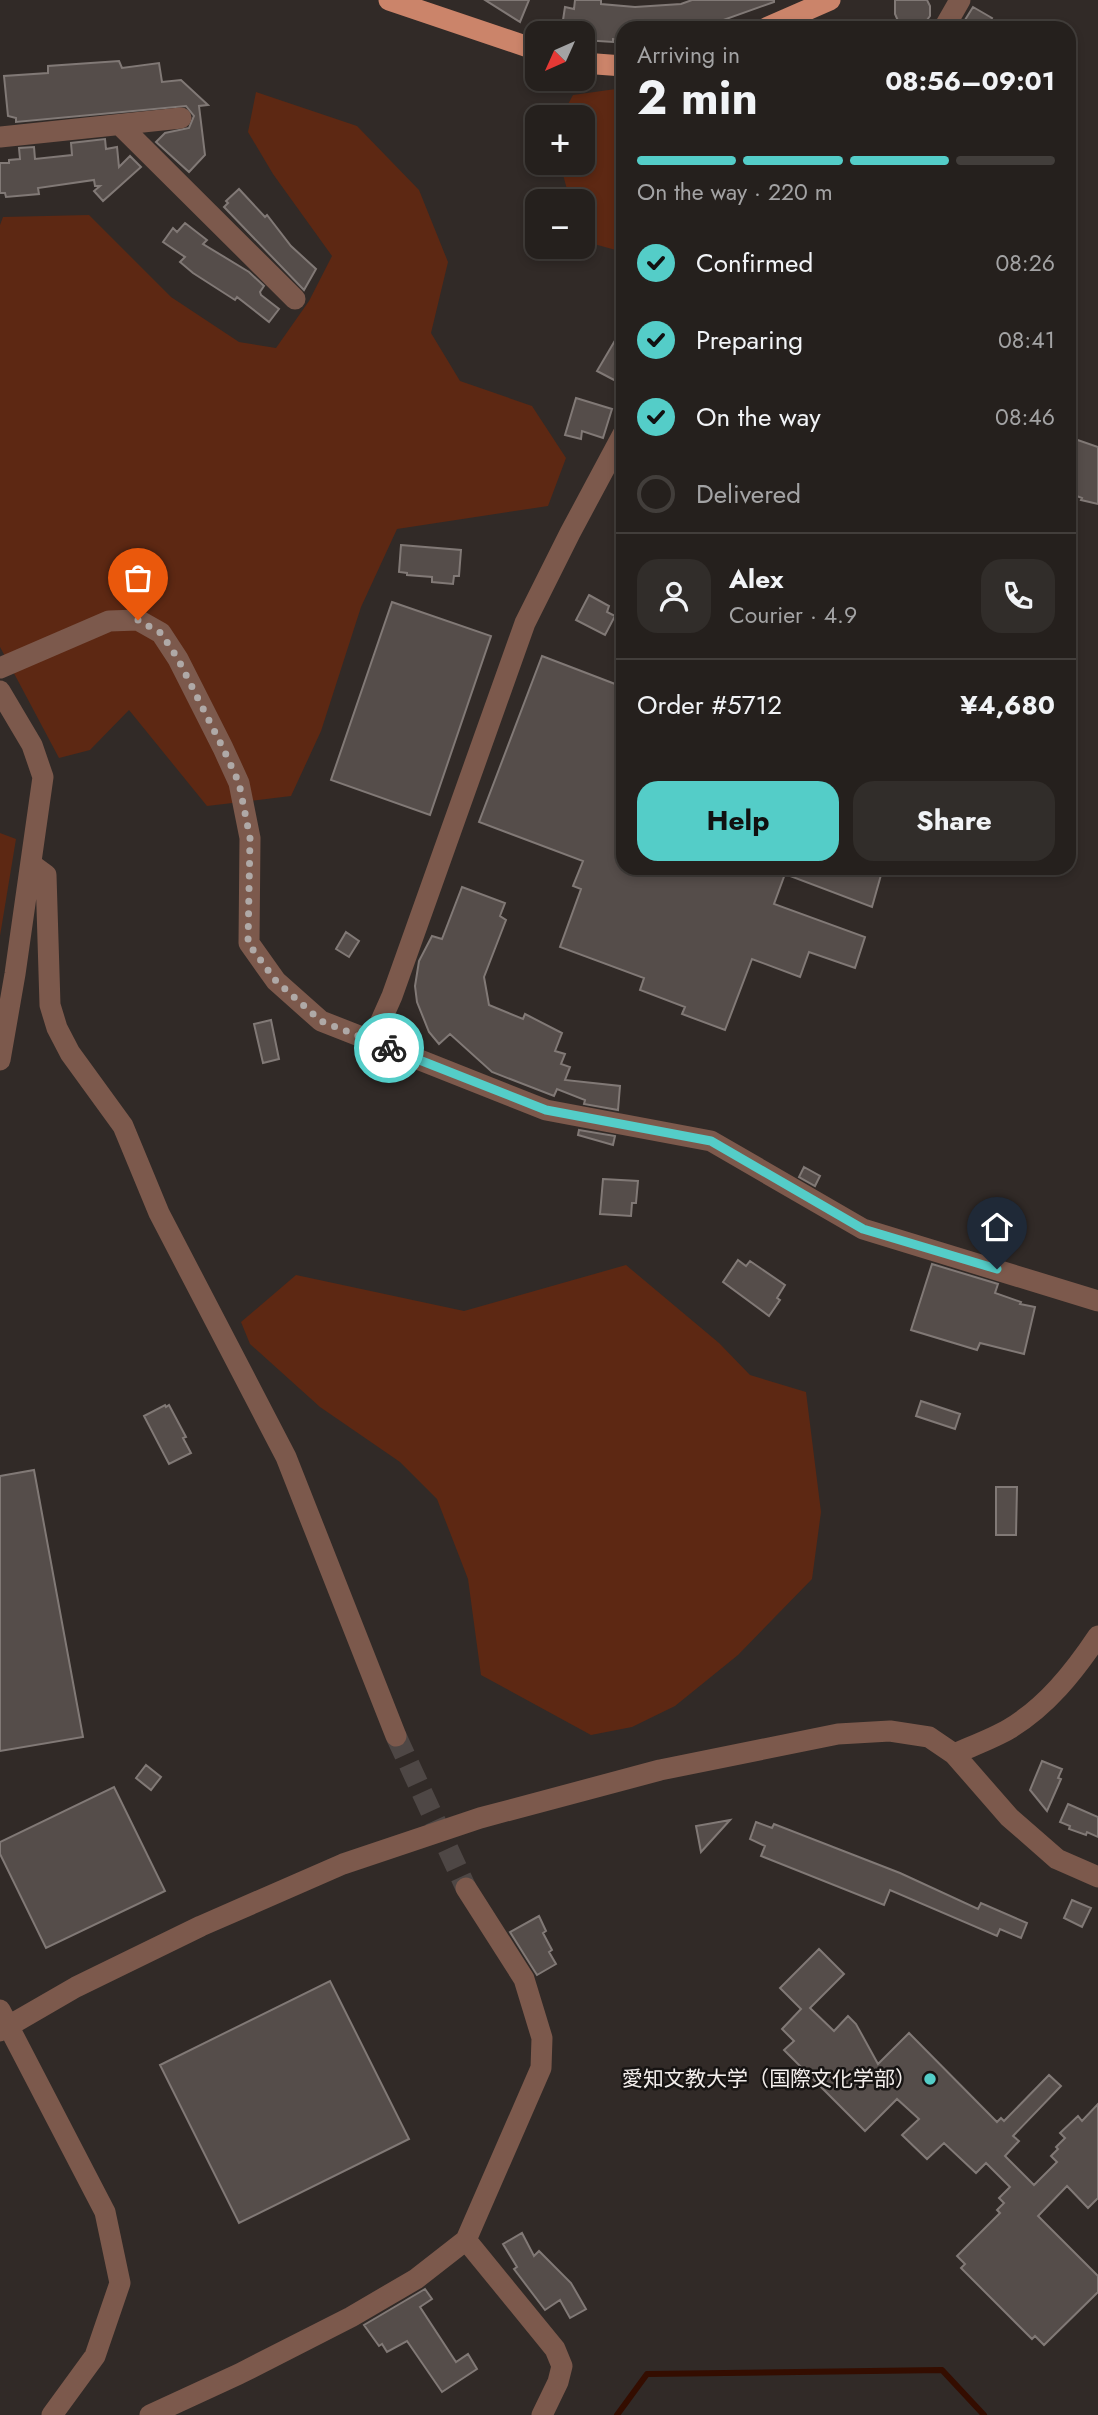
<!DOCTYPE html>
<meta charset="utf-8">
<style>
body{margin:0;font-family:Jost,"Noto Sans JP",sans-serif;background:#312d2a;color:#f1f3f6;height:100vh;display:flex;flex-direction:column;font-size:26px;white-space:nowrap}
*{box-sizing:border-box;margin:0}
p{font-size:23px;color:#a3a3a4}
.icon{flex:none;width:38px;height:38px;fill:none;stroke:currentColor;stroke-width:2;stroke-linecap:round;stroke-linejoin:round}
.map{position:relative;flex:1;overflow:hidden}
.sheet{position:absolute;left:616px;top:21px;width:460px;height:854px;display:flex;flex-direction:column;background:#25201d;border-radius:21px;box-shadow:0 4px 10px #0003,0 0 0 2px #423e3b}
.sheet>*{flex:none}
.needle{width:46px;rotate:225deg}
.tools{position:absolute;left:525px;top:21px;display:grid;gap:14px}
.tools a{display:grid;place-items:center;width:70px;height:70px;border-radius:14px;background:#25201d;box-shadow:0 4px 10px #0003,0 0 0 2px #423e3b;font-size:35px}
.pin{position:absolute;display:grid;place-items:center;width:60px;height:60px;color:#fff;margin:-72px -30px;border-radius:50% 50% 50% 0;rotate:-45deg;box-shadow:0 0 7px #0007}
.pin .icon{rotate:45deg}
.courier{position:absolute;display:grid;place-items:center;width:70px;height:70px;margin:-35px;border:5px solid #54cdc8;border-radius:50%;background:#fff;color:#222;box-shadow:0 2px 9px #0007}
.headline em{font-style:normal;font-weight:700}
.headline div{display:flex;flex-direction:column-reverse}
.headline{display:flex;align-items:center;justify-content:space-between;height:119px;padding:0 21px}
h1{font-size:46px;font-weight:700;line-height:52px}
.bar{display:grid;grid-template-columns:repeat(4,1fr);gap:10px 7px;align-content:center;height:84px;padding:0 21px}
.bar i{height:9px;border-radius:5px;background:#423e3b}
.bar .current{background:#54cdc8}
.bar p{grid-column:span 4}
.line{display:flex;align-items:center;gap:18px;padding:0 21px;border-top:2px solid #423e3b}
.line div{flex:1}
.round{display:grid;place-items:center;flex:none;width:74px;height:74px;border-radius:21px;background:#312d2a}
ol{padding:0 21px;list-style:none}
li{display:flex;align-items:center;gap:21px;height:77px}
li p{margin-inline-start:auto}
li .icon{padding:7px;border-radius:50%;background:#54cdc8;color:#111;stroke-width:4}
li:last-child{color:#a3a3a4}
li i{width:38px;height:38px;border:4px solid #423e3b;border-radius:50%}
.cta{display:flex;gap:14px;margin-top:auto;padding:14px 21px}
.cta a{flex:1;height:80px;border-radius:21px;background:#54cdc8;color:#111;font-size:28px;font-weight:700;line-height:80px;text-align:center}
.cta a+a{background:#312d2a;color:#f1f3f6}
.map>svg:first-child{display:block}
.green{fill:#5d2813}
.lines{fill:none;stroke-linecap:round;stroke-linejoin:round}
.stream{stroke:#340d00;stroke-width:6}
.building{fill:#554d4a;stroke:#817976;stroke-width:2}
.minor-tunnel{stroke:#4e4745;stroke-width:21;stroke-dasharray:21 10;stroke-linecap:butt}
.minor{stroke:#7c594c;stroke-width:21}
.major{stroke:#cb846a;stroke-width:21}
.done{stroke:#afa9a7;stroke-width:7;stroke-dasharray:0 12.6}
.route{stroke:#54cdc8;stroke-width:9}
.poi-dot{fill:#54cdc8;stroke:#161312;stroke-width:2.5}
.labels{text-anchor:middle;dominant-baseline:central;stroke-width:5;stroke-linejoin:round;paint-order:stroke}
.poi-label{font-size:21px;fill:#f3eeec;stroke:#161312;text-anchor:end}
</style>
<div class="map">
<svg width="1098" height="2415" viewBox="0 0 1098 2415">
<rect width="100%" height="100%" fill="#312a27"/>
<path class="green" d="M623,88V252L583,241V201H570L560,163H583V117H561L573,95Z
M256,92L357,126L419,190L448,262L431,333L460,381L532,406L566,458L548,506L397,529L361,607L321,731L291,796L207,806L129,710L90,750L59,758L0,647V225L3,217L89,215L171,297L239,342L276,348L309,301L332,256L273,174L248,132Z
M0,833L16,839L0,936Z
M626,1265L719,1343L750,1375L806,1392L821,1512L812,1579L738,1655L675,1706L632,1727L591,1735L481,1675L468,1579L437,1499L400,1462L320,1407L250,1344L241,1322L296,1275L464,1311Z"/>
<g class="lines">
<path class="stream" d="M617,2415L647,2374L942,2370L984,2415"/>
</g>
<path class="building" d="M485,0H529L520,22Z
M575,0H601V4L635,7L681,4L692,0H774V2L701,28H623V40L613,39V42L583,40V33H561L565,7L574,9Z
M895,0H927L930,6V16L924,24L916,28H907L899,23L895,14Z
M973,7L992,18L986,28H960Z
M119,61L122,68L159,63L162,82L181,80L208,105L199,106L205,155L189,172L156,142L165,133L189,128L194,116L186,106L16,122V118L8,116L4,76L48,73V66Z
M105,139L106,149L117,147L119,167L130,156L141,167L103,201L94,191L100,186H95L94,180L38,188L39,194L6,197L5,193H0V163H9V160L20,159L19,148L34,147L35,159L72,155L71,143Z
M239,189L265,217L267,215L291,246L316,269L304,290L224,207L228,203L226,201Z
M185,223L207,240L203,244L249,272L264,286L260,292L261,295L279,309L269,322L237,297L235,300L193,273L180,262L185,257L163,242L173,228L177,232Z
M623,327V381L617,378L616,381L597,371Z
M576,398L612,409L603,438L582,431L581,439L565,435Z
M1069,437L1098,447V504L1081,500L1082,498L1069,493Z
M401,545L461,550L459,576H454L453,584L432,582V577L407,575V573L399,572Z
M589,595L609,606L607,612L615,616L605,635L576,620Z
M392,602L491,636L430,815L331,780Z
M542,656L623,687V868H876L874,873L881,875L872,907L785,874L774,904L865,937L855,968L809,952L800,977L752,959L725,1030L682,1014L685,1007L640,990L644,978L560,947L581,889L573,886L583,861L479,822Z
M462,887L505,903L500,916L506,920L484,977L489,1005L523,1019L525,1014L562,1033L555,1051L565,1054L561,1064L570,1067L565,1080L620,1086L618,1110L584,1104L585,1100L557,1089L554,1096L492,1072L450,1034L439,1044L429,1032L417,1002L415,986L419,961L432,936L442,939Z
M346,932L359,941L349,957L336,949Z
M271,1020L279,1059L263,1063L254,1024Z
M579,1130L615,1136L613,1145L578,1135Z
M804,1167L820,1176L815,1186L799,1177Z
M603,1179L638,1181L636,1203H632L631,1216L600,1214Z
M738,1260L746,1266L750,1261L785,1285L777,1298L780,1300L769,1316L723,1282Z
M932,1264L998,1284L995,1293L1021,1302L1020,1304L1035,1307L1024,1354L980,1343L977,1350L911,1330Z
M921,1401L960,1414L955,1429L916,1416Z
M165,1405L166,1407L169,1405L186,1437L183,1438L191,1453L169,1464L144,1416Z
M34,1470L83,1737L0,1751V1476Z
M996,1487H1017L1016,1535H996Z
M1042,1761L1062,1769L1058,1778L1061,1779L1047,1811L1030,1790Z
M146,1765L161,1777L151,1790L136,1778Z
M114,1787L165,1891L46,1948L0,1854V1842Z
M1068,1804L1098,1817V1837L1087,1832L1086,1835L1069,1829L1070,1826L1060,1822Z
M730,1820L701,1852L696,1826Z
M756,1822L772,1828L774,1824L900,1873L978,1909L981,1903L1027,1923L1021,1938L1000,1929L997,1936L890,1890L884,1905L761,1856L765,1846L750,1839Z
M1072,1900L1091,1908L1082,1927L1064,1918Z
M539,1916L546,1931L543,1933L552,1950L549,1952L556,1964L537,1975L510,1932Z
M819,1949L844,1974L810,2008L834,2031L848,2016L856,2024L878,2064L909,2033L997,2122L1001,2118L1004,2121L1049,2075L1061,2086L1013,2136L1019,2141L1005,2156L1034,2185L1057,2162L1051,2156L1058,2149L1056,2147L1065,2138L1060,2133L1078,2116L1082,2121L1098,2104V2198L1088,2208L1067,2186L1038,2216L1098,2276V2292L1044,2345L1035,2336L1032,2339L961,2268L965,2264L957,2256L1000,2213L997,2210L1004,2203L999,2198L1010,2187L986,2163L976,2173L944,2143L927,2159L902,2135L919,2119L897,2099L865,2131L784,2050L794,2041L782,2029L801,2009L780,1988Z
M330,1981L409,2139L239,2223L160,2065Z
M522,2233L534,2256L539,2251L571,2283L586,2309L570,2318L560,2300L545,2310L514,2269L517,2267L503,2244Z
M425,2289L432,2299L420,2307L456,2362L468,2354L477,2369L442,2392L407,2341L387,2352L382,2344L379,2346L364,2325Z"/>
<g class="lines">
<path class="minor-tunnel" d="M396,1736L466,1888"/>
<path class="minor" d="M944,28L960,0
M120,125L295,299
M0,137L181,118
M623,434L570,533L525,623L392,996L372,1041L546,1110L711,1141L863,1229L1098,1301
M0,668L109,621L138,620L161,633L178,659L223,748L239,783L250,838L249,943L276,981L321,1021L372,1041
M0,691L32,745L43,777L15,974L0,1060
M31,864L46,875L50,1005L57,1028L70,1053L123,1126L159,1213L286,1457L396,1736
M954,1754C972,1746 992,1739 1009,1729C1046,1707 1074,1672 1098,1636
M0,2010L105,2212L120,2283L95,2356L52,2415
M0,2031L76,1987L201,1926L343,1864L480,1818L660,1770L838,1734L890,1731L929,1737L954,1754L1009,1817L1057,1859L1098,1877
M466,2240L555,2349L562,2366L558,2382L542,2415
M150,2415L239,2374L351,2317L416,2279L466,2240L541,2068L542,2038L524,1979L466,1888"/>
<path class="major" d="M389,0L537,50
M766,28L830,0
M583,63L623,66"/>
</g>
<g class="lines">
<path class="done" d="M138,620L161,633L178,659L223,748L239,783L250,838L248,943L276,981L321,1021L389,1048"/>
<path class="route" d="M389,1048L546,1110L711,1141L863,1229L997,1269"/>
</g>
<circle class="poi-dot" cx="930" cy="2079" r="7"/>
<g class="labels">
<g class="poi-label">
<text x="916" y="2079">愛知文教大学（国際文化学部）</text>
</g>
</g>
</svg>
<div class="tools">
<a><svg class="needle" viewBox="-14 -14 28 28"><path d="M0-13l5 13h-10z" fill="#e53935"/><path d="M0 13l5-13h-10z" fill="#a3a3a4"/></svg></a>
<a>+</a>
<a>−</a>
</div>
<div class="pin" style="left:138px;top:620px;background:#ea580c"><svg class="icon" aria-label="bag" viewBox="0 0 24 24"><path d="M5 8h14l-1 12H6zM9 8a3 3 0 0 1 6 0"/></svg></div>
<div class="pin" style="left:997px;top:1269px;background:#1f2937"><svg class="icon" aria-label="home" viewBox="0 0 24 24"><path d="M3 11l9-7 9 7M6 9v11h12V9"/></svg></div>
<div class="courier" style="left:389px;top:1048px"><svg class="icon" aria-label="bike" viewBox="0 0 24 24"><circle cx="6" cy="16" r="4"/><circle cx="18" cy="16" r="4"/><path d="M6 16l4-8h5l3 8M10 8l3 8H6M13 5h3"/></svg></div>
<section class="sheet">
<div class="headline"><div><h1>2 min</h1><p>Arriving in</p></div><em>08:56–09:01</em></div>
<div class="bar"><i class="current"></i><i class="current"></i><i class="current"></i><i></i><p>On the way · 220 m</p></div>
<ol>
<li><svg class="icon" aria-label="check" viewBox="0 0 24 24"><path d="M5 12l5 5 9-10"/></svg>Confirmed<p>08:26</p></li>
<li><svg class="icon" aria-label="check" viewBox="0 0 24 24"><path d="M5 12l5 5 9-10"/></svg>Preparing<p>08:41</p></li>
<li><svg class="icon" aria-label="check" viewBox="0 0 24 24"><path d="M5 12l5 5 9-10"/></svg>On the way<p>08:46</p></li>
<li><i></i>Delivered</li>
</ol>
<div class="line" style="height:126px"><a class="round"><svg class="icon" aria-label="person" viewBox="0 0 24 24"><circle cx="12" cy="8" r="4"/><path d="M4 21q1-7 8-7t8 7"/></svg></a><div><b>Alex</b><p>Courier · 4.9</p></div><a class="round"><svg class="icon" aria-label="phone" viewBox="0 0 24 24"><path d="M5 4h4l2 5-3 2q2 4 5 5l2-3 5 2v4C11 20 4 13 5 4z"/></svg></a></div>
<div class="line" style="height:91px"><div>Order #5712</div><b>¥4,680</b></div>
<div class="cta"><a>Help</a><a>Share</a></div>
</section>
</div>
